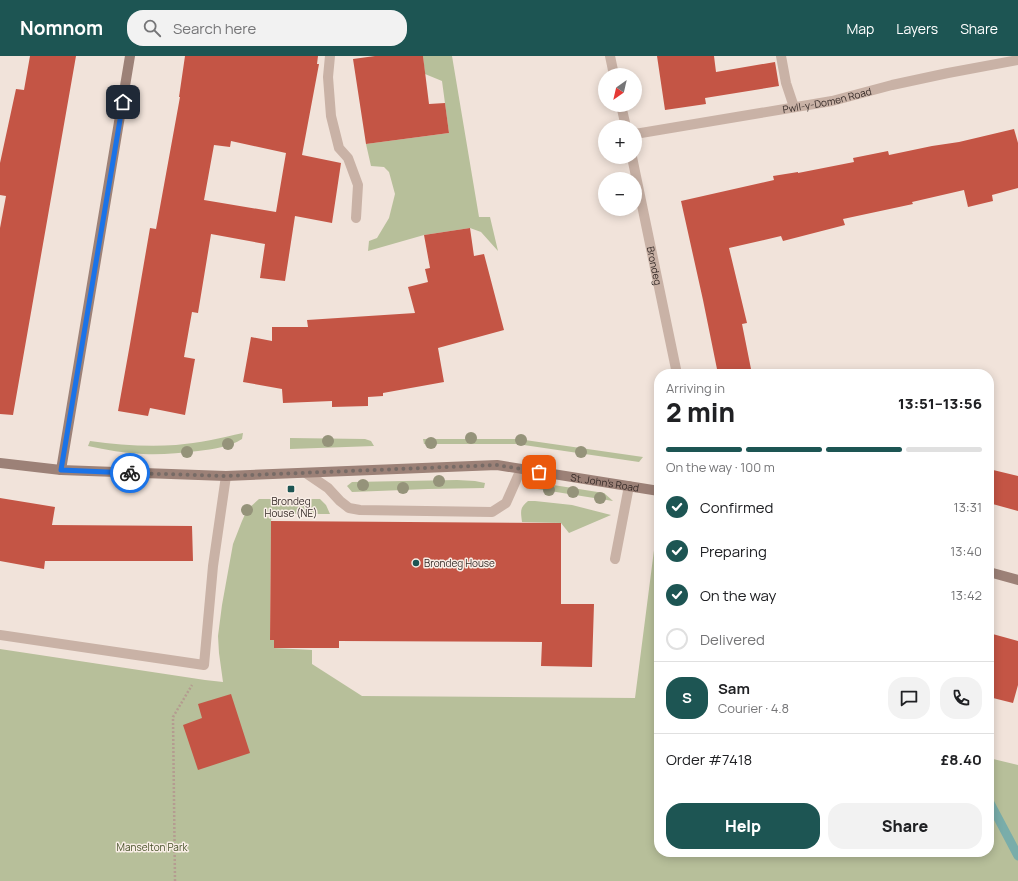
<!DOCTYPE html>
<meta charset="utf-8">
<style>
body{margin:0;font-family:Manrope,sans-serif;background:#f2f2f2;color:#202124;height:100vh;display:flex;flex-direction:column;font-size:15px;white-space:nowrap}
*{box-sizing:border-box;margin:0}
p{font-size:13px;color:#757577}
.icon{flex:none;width:22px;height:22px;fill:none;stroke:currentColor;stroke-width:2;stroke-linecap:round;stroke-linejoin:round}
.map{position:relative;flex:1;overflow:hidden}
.details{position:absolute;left:654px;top:313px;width:340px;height:488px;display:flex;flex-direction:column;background:#fff;border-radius:16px;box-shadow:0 2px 10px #0003}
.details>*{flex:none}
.needle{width:26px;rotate:214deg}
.fabs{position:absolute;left:598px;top:12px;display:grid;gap:8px}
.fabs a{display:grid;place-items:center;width:44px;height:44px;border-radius:50%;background:#fff;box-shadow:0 2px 10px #0003;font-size:20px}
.pin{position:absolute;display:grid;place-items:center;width:34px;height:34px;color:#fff;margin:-17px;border-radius:8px;box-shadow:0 2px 6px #0006}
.courier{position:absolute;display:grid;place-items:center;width:40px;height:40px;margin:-20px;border:3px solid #1a73e8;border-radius:50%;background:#fff;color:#222;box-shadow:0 1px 5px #0007}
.overview em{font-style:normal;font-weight:800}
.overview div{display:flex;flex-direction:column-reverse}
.overview{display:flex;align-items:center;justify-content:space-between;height:68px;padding:0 12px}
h1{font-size:26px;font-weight:800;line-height:30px}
.bar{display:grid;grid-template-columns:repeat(4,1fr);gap:6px 4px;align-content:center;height:48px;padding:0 12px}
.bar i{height:5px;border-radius:3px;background:#e0e0e0}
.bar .selected{background:#1d5553}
.bar p{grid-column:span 4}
.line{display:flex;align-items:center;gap:10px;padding:0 12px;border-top:1px solid #e0e0e0}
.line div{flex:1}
.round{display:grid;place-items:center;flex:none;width:42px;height:42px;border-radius:16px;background:#f2f2f2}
ol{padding:0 12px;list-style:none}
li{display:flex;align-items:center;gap:12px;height:44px}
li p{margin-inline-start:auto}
li .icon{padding:4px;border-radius:50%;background:#1d5553;color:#fff;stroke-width:4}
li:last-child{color:#757577}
li i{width:22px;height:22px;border:2px solid #e0e0e0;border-radius:50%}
.action{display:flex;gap:8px;margin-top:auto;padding:8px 12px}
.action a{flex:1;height:46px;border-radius:16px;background:#1d5553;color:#fff;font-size:16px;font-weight:800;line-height:46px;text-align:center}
.action a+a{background:#f2f2f2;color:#202124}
header{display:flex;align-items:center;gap:24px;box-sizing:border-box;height:56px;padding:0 20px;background:#1d5553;color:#fff}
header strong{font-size:19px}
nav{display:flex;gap:22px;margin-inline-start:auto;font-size:14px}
.search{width:280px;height:36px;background:#f2f2f2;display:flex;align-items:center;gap:10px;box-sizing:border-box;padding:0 14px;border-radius:16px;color:#757577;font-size:15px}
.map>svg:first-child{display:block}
.green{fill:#b7bf9a}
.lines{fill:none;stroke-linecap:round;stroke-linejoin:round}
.stream{stroke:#79adaa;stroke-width:9}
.building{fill:#c45545;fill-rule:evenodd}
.path{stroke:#b49c90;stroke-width:2.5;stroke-dasharray:2 2;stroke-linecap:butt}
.lane{stroke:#c9b2a6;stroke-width:10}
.street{stroke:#c9b2a6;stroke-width:10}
.secondary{stroke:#9c8177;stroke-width:10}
.tree{fill:#95937a}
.done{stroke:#776b66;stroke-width:4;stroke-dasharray:0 7.2}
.route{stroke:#1a73e8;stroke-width:5}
.poi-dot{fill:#1d5553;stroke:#f9eee6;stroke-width:1.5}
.labels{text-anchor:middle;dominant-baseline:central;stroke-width:3;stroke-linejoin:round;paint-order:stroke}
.street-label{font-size:10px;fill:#352a27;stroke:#f9eee6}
.poi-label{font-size:10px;fill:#352a27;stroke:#f9eee6}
.park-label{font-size:10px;fill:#49522b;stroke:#f9eee6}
</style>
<header>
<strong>Nomnom</strong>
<div class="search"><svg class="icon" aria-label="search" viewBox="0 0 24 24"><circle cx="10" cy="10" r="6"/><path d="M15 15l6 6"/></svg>Search here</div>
<nav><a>Map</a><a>Layers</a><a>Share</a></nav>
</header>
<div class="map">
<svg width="1018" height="825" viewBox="0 0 1018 825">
<rect width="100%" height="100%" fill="#f1e3da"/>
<path class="green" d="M423,0H452L479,161H490L498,195L481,176L470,172L424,179L368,195L369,185L377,182L389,162L395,138L389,116L384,111L371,110L366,88L449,77L442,25L425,18Z
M243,377L242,383C230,391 213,393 198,395C180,397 161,399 143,398C125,397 106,394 88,390L90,385C118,389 148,391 176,389C199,387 221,382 243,377Z
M290,382L365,383L371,385L374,390L290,393Z
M423,383H518L643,401L639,406L517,388H424Z
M457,424L475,425L485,427L484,432L428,433L352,436L347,430L352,426Z
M547,428L604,437L613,445L531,432L535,429Z
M259,443H320L326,449L330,458H272L271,465L270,584H274V592L312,594V608L362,640L635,642L658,463L659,464V796H989V702L1018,709V825H0V593L205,624L223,626L219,597L218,580L222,549L233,488L242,465L247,454Z
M528,445H535L572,449L611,459L569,477L561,467L522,466C521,456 519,452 528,445Z"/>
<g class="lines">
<path class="stream" d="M989,745L1018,800"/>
</g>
<path class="building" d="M30,0H76L13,359L0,358V172L6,140L0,139V107L16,33L24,34Z
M185,0H318L317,8H319L302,99L341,107L332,167L295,160L285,225L260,222L265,188L211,178L198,257L192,256L184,301L195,303L185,359L150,352L148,360L118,355L130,288L150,172L156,173L180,41H179ZM231,85L286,97L276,156L204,144L214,89L230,91Z
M375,0H423L429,48L445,47L449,77L366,88L353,3Z
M657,0H714L716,16L775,6L779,30L705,42L706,48L665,54Z
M1014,73L1018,87V132L992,139L993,145L968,151L964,134L912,146L913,148L843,163L845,169L783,185L781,180L729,192L747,267L742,268L752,318H718L703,244L681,145L774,124L773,120L798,116V117L854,106L853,102L888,95L889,99L932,90L959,86Z
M470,172L474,200L484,198L504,274L438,292L444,326L383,337V340L368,341V350L332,351V345L283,347L282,333L243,326L251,281L272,285V271H308L307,264L415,257L408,231L428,226L425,213L430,212L424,179Z
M989,413L1018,420V455L989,447Z
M0,442L55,451L52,469L192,470L193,505H45L44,513L0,505Z
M271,465L561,467V548H594L592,611L541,610L542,586L339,585V592H274V584H270Z
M989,577L1018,585V629L1013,647L989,641Z
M231,638L250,697L198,714L183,669L202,662L198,648Z"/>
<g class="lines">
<path class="path" d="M175,825L173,661L192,629"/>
<path class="lane" d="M330,0L328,21L331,60L339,92L348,102L358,129L356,162
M306,417L328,432L340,445L349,452L360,454L492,456L506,447L518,420L524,413
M615,503L629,430
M0,579L204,609L213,510L226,420"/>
<g class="street">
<path d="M610,0L614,19"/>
<path d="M781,0L786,27L794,51"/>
<path d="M621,49L626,71"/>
<path id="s1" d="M635,78L832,45L892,29L948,17L1018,4"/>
<path id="s2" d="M632,101L677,318"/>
</g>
<g class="secondary">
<path id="s3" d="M0,407L61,414L226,420L497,409L659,435"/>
<path d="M61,414L130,0"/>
<path d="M989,516L1018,524"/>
</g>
</g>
<g class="tree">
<circle cx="471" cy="382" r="6"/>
<circle cx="521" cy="384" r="6"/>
<circle cx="328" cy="385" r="6"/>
<circle cx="431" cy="387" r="6"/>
<circle cx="228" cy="388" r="6"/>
<circle cx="187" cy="396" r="6"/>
<circle cx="581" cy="396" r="6"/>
<circle cx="439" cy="425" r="6"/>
<circle cx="363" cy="429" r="6"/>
<circle cx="403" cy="432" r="6"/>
<circle cx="549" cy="434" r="6"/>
<circle cx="573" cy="436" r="6"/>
<circle cx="600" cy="442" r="6"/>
<circle cx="247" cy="454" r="6"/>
</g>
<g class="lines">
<path class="done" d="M130,417L226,420L497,409L539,416"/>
<path class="route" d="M123,46L61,414L130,417"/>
</g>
<g class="poi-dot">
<rect x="287" y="429" width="8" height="8" rx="2"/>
<circle cx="416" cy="507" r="4"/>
</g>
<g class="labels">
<g class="street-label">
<text stroke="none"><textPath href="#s1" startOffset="195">Pwll-y-Domen Road</textPath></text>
<text stroke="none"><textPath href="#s2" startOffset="111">Brondeg</textPath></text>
<text stroke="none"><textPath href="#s3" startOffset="607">St. John's Road</textPath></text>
</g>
<g class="poi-label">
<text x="291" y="445">Brondeg<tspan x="291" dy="12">House (NE)</tspan></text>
<text x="424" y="507" text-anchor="start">Brondeg House</text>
</g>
<g class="park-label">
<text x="152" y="791">Manselton Park</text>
</g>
</g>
</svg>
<div class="fabs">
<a><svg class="needle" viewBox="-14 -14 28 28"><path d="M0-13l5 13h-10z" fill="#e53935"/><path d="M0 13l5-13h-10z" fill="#757577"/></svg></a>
<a>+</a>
<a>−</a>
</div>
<div class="pin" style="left:539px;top:416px;background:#ea580c"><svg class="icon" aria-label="bag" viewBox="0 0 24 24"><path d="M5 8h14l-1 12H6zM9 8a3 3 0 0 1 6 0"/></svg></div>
<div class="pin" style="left:123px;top:46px;background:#1f2937"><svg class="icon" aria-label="home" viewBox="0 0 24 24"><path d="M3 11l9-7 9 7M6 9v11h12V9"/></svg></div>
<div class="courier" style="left:130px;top:417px"><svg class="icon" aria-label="bike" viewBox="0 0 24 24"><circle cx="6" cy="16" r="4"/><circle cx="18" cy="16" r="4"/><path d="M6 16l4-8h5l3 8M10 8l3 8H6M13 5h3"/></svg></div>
<section class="details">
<div class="overview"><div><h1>2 min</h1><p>Arriving in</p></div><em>13:51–13:56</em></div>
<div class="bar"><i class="selected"></i><i class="selected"></i><i class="selected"></i><i></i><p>On the way · 100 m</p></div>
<ol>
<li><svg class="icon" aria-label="check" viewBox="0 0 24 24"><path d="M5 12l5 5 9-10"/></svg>Confirmed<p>13:31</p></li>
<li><svg class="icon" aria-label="check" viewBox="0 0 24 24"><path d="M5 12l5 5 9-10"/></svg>Preparing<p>13:40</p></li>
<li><svg class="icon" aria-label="check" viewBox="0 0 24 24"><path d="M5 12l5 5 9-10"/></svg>On the way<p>13:42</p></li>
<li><i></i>Delivered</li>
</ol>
<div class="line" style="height:72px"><b class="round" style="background:#1d5553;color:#fff">S</b><div><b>Sam</b><p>Courier · 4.8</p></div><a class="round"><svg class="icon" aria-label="chat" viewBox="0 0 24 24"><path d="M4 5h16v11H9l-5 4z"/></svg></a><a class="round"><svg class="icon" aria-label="phone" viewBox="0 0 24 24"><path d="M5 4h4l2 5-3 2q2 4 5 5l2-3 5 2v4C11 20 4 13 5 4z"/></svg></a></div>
<div class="line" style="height:52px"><div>Order #7418</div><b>£8.40</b></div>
<div class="action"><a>Help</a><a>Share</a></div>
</section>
</div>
